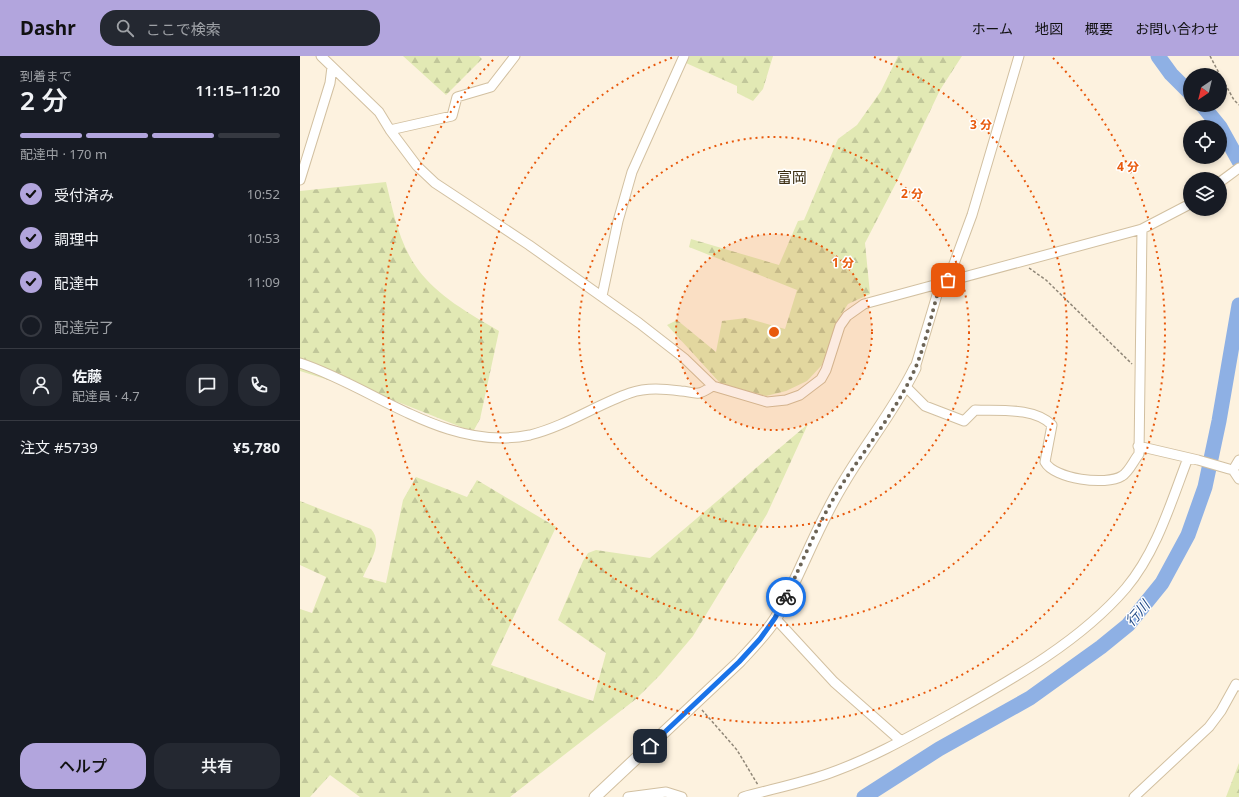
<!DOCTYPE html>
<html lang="ja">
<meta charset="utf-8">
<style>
body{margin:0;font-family:"Noto Sans","Noto Sans JP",sans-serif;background:#242831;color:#f1f3f6;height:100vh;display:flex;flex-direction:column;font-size:15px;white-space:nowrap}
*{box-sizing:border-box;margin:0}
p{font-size:13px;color:#9ea1a6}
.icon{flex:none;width:22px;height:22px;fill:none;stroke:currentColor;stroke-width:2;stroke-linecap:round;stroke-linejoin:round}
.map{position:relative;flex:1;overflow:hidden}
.details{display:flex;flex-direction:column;background:#171b24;width:300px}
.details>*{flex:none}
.needle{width:26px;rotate:215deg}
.fabs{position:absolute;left:883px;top:12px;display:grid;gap:8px}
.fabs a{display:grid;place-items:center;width:44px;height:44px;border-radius:50%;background:#171b24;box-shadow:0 2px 6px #0003;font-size:20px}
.pin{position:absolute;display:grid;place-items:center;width:34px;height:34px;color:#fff;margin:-17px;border-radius:8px;box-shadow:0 2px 6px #0006}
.courier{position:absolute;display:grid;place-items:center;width:40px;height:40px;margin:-20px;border:3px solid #1a73e8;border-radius:50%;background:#fff;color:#222;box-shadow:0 1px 5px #0007}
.head em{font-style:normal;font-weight:600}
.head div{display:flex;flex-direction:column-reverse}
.head{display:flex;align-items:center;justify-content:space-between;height:68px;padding:0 20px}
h1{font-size:26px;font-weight:600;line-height:30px}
.bar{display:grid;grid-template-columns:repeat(4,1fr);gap:6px 4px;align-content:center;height:48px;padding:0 20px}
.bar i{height:5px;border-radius:3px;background:#363941}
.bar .on{background:#b2a5dd}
.bar p{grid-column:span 4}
.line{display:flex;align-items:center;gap:10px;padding:0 20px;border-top:1px solid #363941}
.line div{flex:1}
.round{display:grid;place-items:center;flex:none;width:42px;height:42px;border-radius:16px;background:#242831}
ol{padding:0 20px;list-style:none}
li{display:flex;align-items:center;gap:12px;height:44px}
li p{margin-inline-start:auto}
li .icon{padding:4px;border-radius:50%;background:#b2a5dd;color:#111;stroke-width:4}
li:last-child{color:#9ea1a6}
li i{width:22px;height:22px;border:2px solid #363941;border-radius:50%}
.cta{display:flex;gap:8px;margin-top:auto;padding:8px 20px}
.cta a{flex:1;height:46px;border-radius:16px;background:#b2a5dd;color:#111;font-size:16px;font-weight:600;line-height:46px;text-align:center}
.cta a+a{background:#242831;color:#f1f3f6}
header{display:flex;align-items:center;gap:24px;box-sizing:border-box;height:56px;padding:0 20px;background:#b2a5dd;color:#111}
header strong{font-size:19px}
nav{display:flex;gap:22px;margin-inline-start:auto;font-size:14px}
.search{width:280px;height:36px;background:#242831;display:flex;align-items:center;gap:10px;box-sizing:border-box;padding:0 14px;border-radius:16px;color:#9ea1a6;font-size:15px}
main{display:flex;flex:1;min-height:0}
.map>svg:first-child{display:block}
.forest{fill:url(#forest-firs)}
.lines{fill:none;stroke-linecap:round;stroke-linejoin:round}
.river{stroke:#8eb0e4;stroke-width:15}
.minor-casing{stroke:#d2c0a1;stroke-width:11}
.tertiary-casing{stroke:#d2c0a1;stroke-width:13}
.path{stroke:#8f8677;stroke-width:1.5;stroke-dasharray:3 2;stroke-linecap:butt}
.minor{stroke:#fff;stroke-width:9}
.tertiary{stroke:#fff;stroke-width:11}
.done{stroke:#6c6456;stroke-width:4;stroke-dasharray:0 7.2}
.route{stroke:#1a73e8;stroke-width:5}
.ring{fill:none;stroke:#e8590c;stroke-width:2;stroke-dasharray:2 4}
.labels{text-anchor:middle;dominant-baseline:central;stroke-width:3;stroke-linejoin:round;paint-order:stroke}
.water-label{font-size:14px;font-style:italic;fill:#1e4785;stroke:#fff}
.quarter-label{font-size:15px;fill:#3b2d11;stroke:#fff}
.centre{fill:#e8590c;stroke:#fff;stroke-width:2}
.ring-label{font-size:12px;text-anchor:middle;font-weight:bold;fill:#e8590c;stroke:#fff;stroke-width:3;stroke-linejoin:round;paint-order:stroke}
</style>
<header>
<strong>Dashr</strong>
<div class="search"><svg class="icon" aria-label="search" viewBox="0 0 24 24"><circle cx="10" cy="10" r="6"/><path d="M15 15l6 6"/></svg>ここで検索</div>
<nav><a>ホーム</a><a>地図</a><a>概要</a><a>お問い合わせ</a></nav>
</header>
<main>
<section class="details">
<div class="head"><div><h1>2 分</h1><p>到着まで</p></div><em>11:15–11:20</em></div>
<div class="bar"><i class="on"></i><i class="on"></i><i class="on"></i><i></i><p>配達中 · 170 m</p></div>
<ol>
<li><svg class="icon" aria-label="check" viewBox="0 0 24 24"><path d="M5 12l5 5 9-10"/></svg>受付済み<p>10:52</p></li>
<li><svg class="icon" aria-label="check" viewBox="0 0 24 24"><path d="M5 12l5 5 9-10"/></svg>調理中<p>10:53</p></li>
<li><svg class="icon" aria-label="check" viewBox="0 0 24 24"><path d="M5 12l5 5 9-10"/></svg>配達中<p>11:09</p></li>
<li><i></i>配達完了</li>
</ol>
<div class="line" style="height:72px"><a class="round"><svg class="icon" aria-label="person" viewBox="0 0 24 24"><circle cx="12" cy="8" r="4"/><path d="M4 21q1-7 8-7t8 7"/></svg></a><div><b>佐藤</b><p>配達員 · 4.7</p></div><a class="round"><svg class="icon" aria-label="chat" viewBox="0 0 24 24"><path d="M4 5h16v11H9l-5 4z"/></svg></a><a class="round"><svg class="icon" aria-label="phone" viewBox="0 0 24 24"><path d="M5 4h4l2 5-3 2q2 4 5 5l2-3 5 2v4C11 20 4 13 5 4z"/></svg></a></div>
<div class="line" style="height:52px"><div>注文 #5739</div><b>¥5,780</b></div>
<div class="cta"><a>ヘルプ</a><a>共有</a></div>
</section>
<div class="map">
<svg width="939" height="741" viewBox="0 0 939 741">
<defs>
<pattern id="forest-firs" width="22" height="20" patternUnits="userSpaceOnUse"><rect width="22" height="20" fill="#e2e9b4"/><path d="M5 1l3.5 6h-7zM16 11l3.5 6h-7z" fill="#c1c79a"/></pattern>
</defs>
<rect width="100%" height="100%" fill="#fdf2df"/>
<path class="forest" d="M103,0H179L182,3L146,39Z
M390,0H473L463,33L453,45L437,37V30L386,7Z
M598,0H662L640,34L595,129L565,187L570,238L548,248L537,265L522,309L507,325L486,335L466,340L420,327L367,269L377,264L416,296L422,265L446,262L485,273L497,234L389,191L391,183L479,209L498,165L504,164L538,83L557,69L581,35Z
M86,126C93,155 99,187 117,212C137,240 170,258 199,275L180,363L174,374L171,375L98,346L0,315V135Z
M508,368L467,458L393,580L361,618L336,643L210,741H60L30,719L10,741H0V553L12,557L26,521L0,509V445L71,473C84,488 69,506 63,521L86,527L103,444L116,421L167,441L177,424L256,471L191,609L293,645L306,597L258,564L283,505L288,497L296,494L350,502Z
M939,707V741H926Z"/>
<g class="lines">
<path class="river" d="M858,0L871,18L890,37
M902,49L920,71L939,105
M564,741L639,693L730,642L801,591L828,569L862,527L888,479L905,431L919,365L939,249"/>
<g class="minor-casing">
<path id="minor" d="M21,0L79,56L90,74L117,110L135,127L229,189L339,267L384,302L413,330L467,346L486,344L500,339L521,323L526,314L540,270L547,260L564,248L842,173L890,148
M90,74L152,60L157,41L191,31L215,0
M0,124L30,27L32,11
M920,126L939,112
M648,224L672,159L719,0
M302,240L318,165L332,116L384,0
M0,307C74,331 147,397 230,379C266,370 296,349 330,337C347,331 365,333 381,335C387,335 394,338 399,337C404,336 409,332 413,330
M615,312L640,229
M606,331L625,350L664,365L675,354C699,355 734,351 752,369L745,406C754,423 806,430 822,420C829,416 834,404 839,398L842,173
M838,390L898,404L929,413L933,414L939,423
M933,414L939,404
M475,562L534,626L601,685
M328,741L366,736L382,741
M443,741C472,733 502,727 530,717C572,702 609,681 647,660C709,625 779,587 826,532C857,495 871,446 888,402
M834,741L909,671L921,655L936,628L939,630"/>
</g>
<g class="tertiary-casing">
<path id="tertiary" d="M295,741L439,606C452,592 466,578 476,562C501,517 517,469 544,426C567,387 595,353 615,312"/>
</g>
<path class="path" d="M910,0L920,19
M920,19L934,44L939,49
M729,212L746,224L832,308
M402,654L437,694L458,729"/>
<use href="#minor" class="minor"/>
<use href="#tertiary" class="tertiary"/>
</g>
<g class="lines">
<path class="done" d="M486,541C504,502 521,460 545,424C569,388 597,353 615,313C626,287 632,256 640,229L648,224"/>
<path class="route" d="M350,690L439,606L460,583L475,562L486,541"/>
</g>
<circle cx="474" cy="276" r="98" fill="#e8590c" fill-opacity=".12"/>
<g class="ring">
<circle cx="474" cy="276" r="98"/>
<circle cx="474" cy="276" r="195"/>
<path d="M574 1A293 293 0 1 1 374 1"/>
<path d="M753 2A391 391 0 1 1 195 2"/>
</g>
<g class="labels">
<g class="water-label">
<text transform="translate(837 557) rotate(-49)">行川</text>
</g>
<g class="quarter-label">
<text x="492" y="121">富岡</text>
</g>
</g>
<circle cx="474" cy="276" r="6" class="centre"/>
<g class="ring-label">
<text x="681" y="73">3 分</text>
<text x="828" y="115">4 分</text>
<text x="612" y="142">2 分</text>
<text x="543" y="211">1 分</text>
</g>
</svg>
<div class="fabs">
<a><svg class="needle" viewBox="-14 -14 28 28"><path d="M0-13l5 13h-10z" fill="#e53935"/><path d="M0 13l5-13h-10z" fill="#9ea1a6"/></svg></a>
<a><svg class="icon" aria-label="locate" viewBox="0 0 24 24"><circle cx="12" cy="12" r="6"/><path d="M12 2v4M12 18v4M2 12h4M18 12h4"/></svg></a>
<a><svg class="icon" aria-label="layers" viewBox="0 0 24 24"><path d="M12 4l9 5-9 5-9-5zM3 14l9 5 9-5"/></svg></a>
</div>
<div class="pin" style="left:648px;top:224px;background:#ea580c"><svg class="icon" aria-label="bag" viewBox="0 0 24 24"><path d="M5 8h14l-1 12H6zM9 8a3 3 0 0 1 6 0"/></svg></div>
<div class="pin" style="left:350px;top:690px;background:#1f2937"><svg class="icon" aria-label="home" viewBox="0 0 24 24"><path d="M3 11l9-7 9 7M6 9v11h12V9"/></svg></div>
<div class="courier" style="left:486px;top:541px"><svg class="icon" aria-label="bike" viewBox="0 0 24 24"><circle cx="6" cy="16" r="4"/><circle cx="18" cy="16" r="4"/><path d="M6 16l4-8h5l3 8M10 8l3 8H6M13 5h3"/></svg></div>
</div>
</main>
